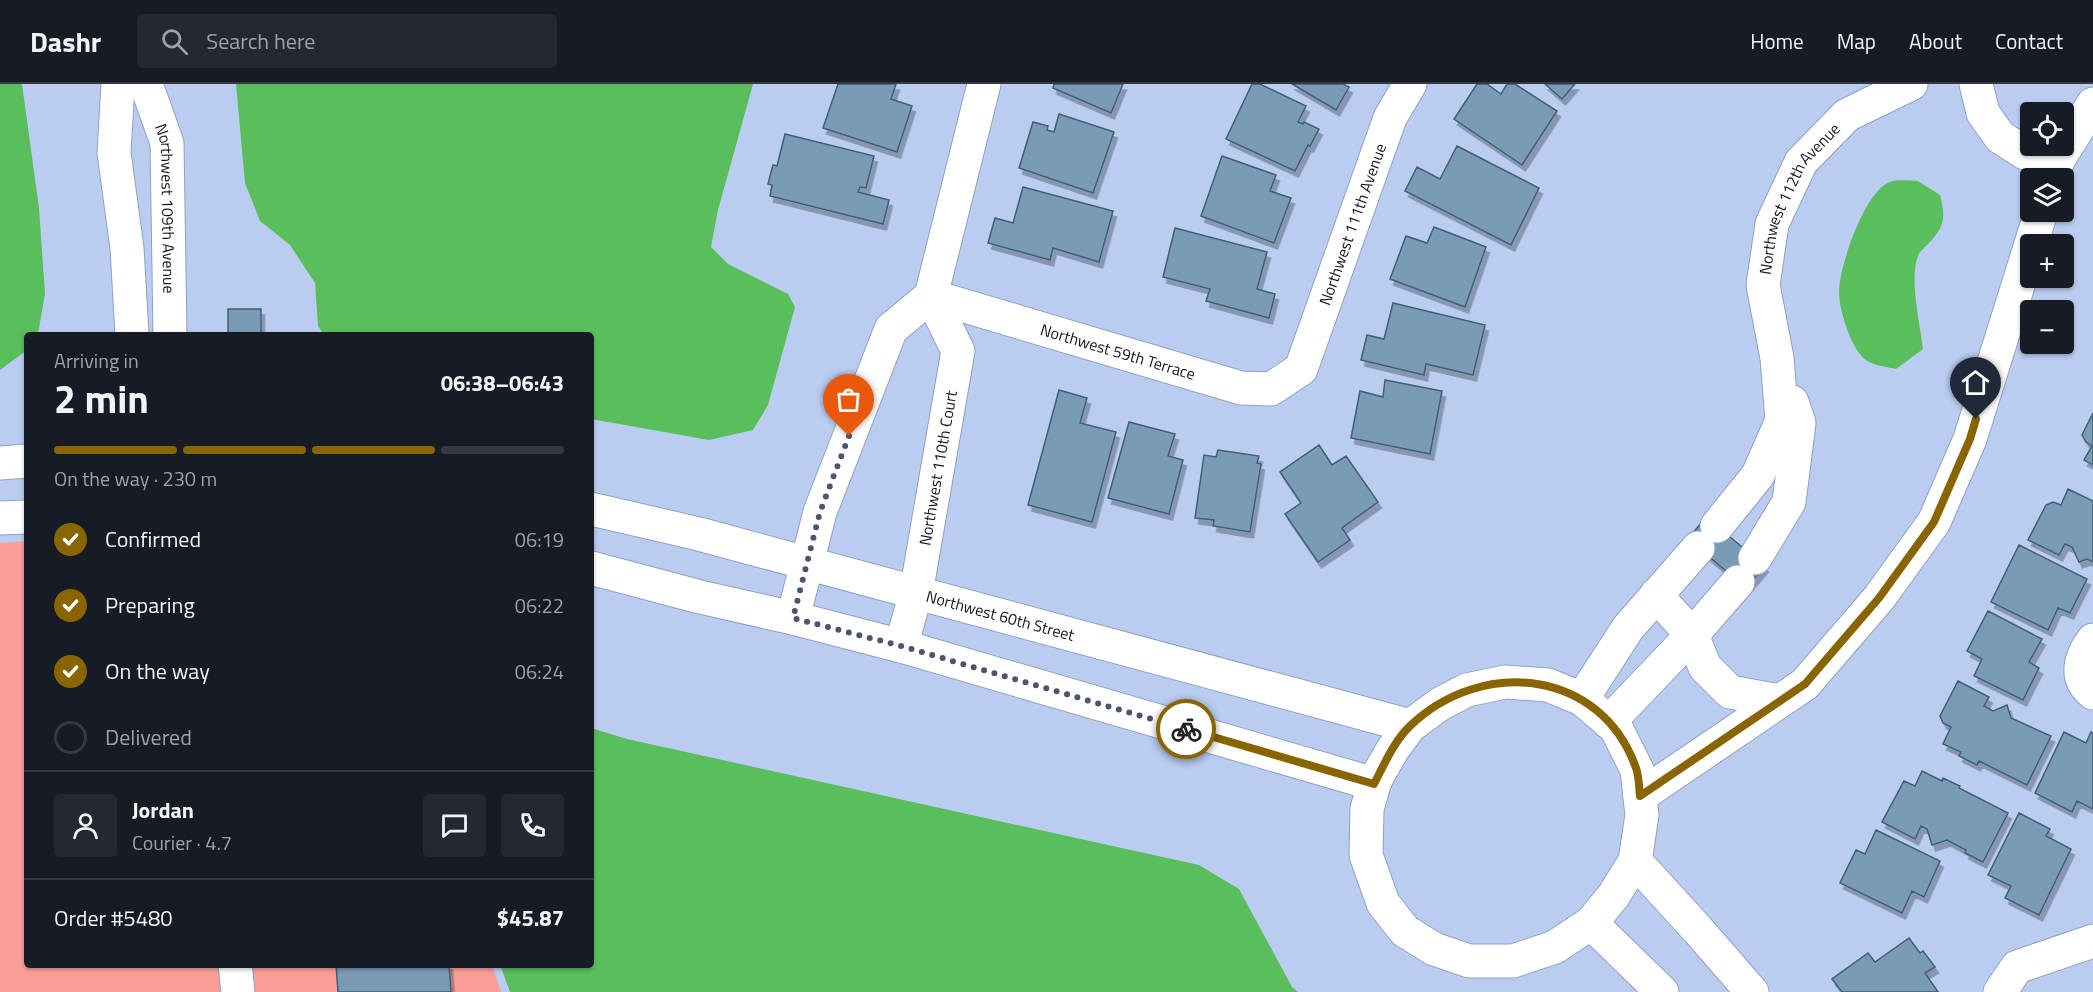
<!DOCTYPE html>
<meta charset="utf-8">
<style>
body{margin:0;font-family:"Titillium Web",sans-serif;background:#242831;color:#f1f3f6;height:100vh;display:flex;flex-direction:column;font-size:22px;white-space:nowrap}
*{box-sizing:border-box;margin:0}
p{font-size:20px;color:#9ea1a6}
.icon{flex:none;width:33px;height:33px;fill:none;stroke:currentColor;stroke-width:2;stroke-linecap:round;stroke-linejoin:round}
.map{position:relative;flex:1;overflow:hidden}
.sheet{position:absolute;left:24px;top:248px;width:570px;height:636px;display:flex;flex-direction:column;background:#171b24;border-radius:6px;box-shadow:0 2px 4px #0004}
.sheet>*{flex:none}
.fabs{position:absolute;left:2020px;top:18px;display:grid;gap:12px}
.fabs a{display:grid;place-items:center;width:54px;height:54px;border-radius:6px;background:#171b24;box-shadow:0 2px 4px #0004;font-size:30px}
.pin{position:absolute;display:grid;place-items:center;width:51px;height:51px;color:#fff;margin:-62px -26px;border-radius:50% 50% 50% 0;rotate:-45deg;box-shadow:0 0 6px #0007}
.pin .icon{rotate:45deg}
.courier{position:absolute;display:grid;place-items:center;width:60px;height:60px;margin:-30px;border:4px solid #886501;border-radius:50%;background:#fff;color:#222;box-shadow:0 2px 8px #0007}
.headline em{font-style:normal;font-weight:700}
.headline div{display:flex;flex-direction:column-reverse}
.headline{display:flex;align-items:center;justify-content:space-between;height:102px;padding:0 30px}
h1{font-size:39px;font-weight:700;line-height:45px}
.bar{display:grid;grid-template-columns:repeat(4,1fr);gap:9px 6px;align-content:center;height:72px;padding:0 30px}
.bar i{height:8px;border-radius:4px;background:#363941}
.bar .active{background:#886501}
.bar p{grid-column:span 4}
.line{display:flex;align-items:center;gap:15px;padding:0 30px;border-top:2px solid #363941}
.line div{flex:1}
.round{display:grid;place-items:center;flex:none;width:63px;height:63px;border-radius:6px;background:#242831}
ol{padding:0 30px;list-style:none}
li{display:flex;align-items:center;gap:18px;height:66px}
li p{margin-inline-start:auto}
li .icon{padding:6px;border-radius:50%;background:#886501;color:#fff;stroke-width:4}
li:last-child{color:#9ea1a6}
li i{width:33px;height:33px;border:3px solid #363941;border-radius:50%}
header{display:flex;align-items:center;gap:36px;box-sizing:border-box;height:84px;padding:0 30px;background:#171b24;border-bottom:2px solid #363941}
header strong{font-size:28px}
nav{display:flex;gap:33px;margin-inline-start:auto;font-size:21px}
.search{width:420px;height:54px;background:#242831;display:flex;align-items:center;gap:15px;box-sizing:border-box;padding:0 21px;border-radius:6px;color:#9ea1a6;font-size:22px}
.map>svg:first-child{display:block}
.green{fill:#fb9e98}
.water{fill:#5abe5c}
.building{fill:#7a9bb6;stroke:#405f78;stroke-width:1.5;filter:url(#shadow)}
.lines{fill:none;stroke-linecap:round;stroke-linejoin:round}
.minor-casing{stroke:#8fa0c3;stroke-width:35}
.minor{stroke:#fff;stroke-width:33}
.done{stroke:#4c566b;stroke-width:6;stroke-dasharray:0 10.8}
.route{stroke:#886501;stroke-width:8}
.labels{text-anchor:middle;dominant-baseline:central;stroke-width:5;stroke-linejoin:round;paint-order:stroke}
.street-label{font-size:16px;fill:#101623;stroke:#e6edfc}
</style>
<header>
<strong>Dashr</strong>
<div class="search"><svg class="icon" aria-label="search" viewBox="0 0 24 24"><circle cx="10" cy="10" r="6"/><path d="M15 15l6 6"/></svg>Search here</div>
<nav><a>Home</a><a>Map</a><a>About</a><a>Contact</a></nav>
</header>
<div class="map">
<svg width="2093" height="908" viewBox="0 0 2093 908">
<defs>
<filter id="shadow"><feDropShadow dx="3.5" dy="6" stdDeviation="0" flood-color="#0004"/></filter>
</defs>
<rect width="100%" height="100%" fill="#bacdf1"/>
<path class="green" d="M27,457V880L492,881L501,908H0V459Z"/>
<path class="water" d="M0,0H22L39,124L45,210L38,250H27V266L0,286Z
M236,0H753L718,126L711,163L728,180L788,210L795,223L768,321L753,346L709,356L591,335V250H323L318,242L315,199L290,161L260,137L245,99Z
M1918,97L1940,111C1946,135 1945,142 1927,161C1924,164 1919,168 1918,172C1909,195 1920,239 1923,265L1896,285C1888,283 1877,282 1869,278C1852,270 1839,226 1839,208C1839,183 1865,106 1890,98C1898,95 1910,97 1918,97Z
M591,644L627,655L1199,781L1239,805L1292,903L1298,908H510L500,881L591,880Z"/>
<path class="building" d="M838,0H896L891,15L912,22L897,68L823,44Z
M1054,0H1123L1111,29L1053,4Z
M1252,0H1260L1306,22L1298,38L1303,40L1304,38L1319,45L1310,62L1308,61L1295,87L1226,55Z
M1292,0H1343L1349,3L1336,26Z
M1477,0H1487L1501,10L1507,0H1515L1557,27L1522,81L1454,35Z
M1545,0H1575L1562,15Z
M1059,30L1114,48L1093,109L1019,84L1033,38L1048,42L1047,46L1054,48Z
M785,50L874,72L866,104L860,103L858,108L889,116L883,140L770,112L772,101L768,100L773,81L777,82Z
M1457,62L1539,104L1511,161L1405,107L1417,83L1440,95Z
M1222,72L1276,91L1270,107L1291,114L1274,159L1201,132Z
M1023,103L1113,127L1099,178L1053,164L1050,176L988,159L995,134L1013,139Z
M1434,143L1486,163L1465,223L1390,195L1406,152L1427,159Z
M1175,144L1267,168L1257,205L1275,210L1269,234L1206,217L1210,205L1163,193Z
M1393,219L1485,241L1473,291L1426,280L1424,291L1361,276L1367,251L1384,255Z
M228,225H261V250H228Z
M1385,296L1442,307L1430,370L1351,354L1360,307L1383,313Z
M1059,306L1087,314L1080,339L1116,348L1092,438L1028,421Z
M2093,329V381L2084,376L2092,362L2086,358L2082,351Z
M1129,338L1175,350L1168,372L1183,376L1169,430L1108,414Z
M1319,361L1332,381L1346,372L1378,418L1342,444L1350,456L1318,478L1285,430L1301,419L1280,388Z
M1218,366L1259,372L1257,379L1261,380L1250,448L1213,442L1214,436L1195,434L1204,371L1216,373Z
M2068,405L2093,417V478L2087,475L2079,478L2072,463L2065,460L2059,471L2028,456L2046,421L2053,418L2061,421Z
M1706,433L1765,482L1746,504L1688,455Z
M2019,461L2087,495L2070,529L2058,524L2048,546L1991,518Z
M1988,527L2042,555L2029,578L2039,584L2023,616L1974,592L1982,575L1967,567Z
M1958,597L1989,613L1984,622L1993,627L2007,621L2011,634L2051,652L2027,701L1979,677L1977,681L1959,672L1961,668L1943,660L1951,643L1943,639L1940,632Z
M2064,648L2086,659L2091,648L2093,649V725L2077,717L2072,728L2035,709Z
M1922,687L1942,697L1943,694L1960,702L1959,704L2008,729L1983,778L1965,769L1966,766L1947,756L1932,761L1927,745L1921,742L1915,755L1882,738L1904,697L1915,702Z
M2019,729L2050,745L2046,752L2071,765L2039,831L2005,814L2011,802L1988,791Z
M1876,746L1940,777L1924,813L1912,807L1902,829L1840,799L1856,766L1865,770Z
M1909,854L1920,869L1923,867L1935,883L1925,889L1938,908H1842L1832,895L1868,869L1875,878Z
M336,880H449L451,908H338Z"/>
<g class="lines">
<g class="minor-casing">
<g id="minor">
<path d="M118,0L114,69L127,164L132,250"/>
<path id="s1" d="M146,0L167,59L170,250"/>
<path d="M1976,0L1983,29L2000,53L2025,69L2058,76"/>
<path d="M2052,94L2058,76L2093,20"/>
<path id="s2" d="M931,212L1241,304L1271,305L1301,285L1390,34L1410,0"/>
<path d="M0,379L27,377"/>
<path id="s3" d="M591,425L699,450L1410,642"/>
<path d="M0,434L27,433"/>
<path id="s4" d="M1717,442L1758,391L1782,336L1777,274L1763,201L1772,140L1801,78L1847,31L1911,0"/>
<path d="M1755,474L1789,418L1799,339L1792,318"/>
<path d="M591,484L700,513L793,534L901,562L1374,700"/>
<path d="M1656,511L1692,551L1705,583L1730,608L1780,617"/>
<path d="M793,534L820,428L891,245L931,212L984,0"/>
<path d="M2093,556C2080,573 2074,594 2093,609"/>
<path id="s5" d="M901,562L916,509L958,267L931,212"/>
<path d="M1505,598L1548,601L1582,615L1616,644L1637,686L1642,731L1635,777L1614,811L1591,839L1555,863L1513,877H1469L1434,865L1405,847L1383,819L1366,771L1367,725L1374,700L1378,691L1393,665L1410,642L1440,620L1467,606Z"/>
<path d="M1582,615L1628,544L1698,464"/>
<path d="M1609,638L1692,551L1738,498"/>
<path d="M1640,712L1805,600L1879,514L1934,438L1970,355L2041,128"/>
<path d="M1635,777L1698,846L1752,908"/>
<path d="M1591,839L1662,908"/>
<path d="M235,880L238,908"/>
<path d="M2000,908L2017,883L2093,857"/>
</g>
</g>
<use href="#minor" class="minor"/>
</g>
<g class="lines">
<path class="done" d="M849,352L820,428L793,534L901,562L1186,645"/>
<path class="route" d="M1186,645L1374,700C1384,681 1394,657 1410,642C1482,573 1601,585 1636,684C1639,692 1639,703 1640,712L1805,600L1879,514L1934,438L1970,355L1976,335"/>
</g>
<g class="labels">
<g class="street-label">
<text stroke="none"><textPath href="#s4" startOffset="358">Northwest 112th Avenue</textPath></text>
<text stroke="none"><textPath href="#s1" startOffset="128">Northwest 109th Avenue</textPath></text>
<text stroke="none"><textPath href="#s2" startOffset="543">Northwest 111th Avenue</textPath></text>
<text stroke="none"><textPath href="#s2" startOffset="195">Northwest 59th Terrace</textPath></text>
<text stroke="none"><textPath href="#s5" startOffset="182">Northwest 110th Court</textPath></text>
<text stroke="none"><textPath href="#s3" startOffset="423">Northwest 60th Street</textPath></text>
</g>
</g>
</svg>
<div class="fabs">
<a><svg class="icon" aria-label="locate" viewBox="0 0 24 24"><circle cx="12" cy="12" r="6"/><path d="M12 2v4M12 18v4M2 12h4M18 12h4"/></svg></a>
<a><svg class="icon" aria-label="layers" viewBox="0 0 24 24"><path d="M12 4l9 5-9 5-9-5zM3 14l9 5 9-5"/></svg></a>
<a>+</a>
<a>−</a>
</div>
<div class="pin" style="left:849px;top:352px;background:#ea580c"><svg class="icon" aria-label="bag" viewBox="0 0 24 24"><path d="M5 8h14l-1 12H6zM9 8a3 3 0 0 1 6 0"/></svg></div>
<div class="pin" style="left:1976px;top:335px;background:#1f2937"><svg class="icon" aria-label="home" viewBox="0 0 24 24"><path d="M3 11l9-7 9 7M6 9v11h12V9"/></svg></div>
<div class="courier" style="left:1186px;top:645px"><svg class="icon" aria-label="bike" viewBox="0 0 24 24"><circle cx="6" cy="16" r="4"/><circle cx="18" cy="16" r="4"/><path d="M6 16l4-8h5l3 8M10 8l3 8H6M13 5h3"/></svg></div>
<section class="sheet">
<div class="headline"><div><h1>2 min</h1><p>Arriving in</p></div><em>06:38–06:43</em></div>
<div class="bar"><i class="active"></i><i class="active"></i><i class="active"></i><i></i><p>On the way · 230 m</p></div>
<ol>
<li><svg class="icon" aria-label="check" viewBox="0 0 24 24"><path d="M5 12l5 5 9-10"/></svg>Confirmed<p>06:19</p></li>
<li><svg class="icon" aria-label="check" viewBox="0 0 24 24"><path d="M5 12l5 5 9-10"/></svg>Preparing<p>06:22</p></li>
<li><svg class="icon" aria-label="check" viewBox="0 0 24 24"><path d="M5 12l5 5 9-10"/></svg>On the way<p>06:24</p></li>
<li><i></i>Delivered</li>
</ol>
<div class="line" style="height:108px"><a class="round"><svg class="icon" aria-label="person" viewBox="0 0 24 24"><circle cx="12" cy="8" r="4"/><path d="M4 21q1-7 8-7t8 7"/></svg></a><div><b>Jordan</b><p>Courier · 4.7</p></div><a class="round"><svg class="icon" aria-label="chat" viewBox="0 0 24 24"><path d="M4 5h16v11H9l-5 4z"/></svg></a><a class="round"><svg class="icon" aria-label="phone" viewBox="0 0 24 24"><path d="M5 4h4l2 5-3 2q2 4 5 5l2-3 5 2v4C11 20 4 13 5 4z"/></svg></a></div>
<div class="line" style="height:78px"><div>Order #5480</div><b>$45.87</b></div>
</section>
</div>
